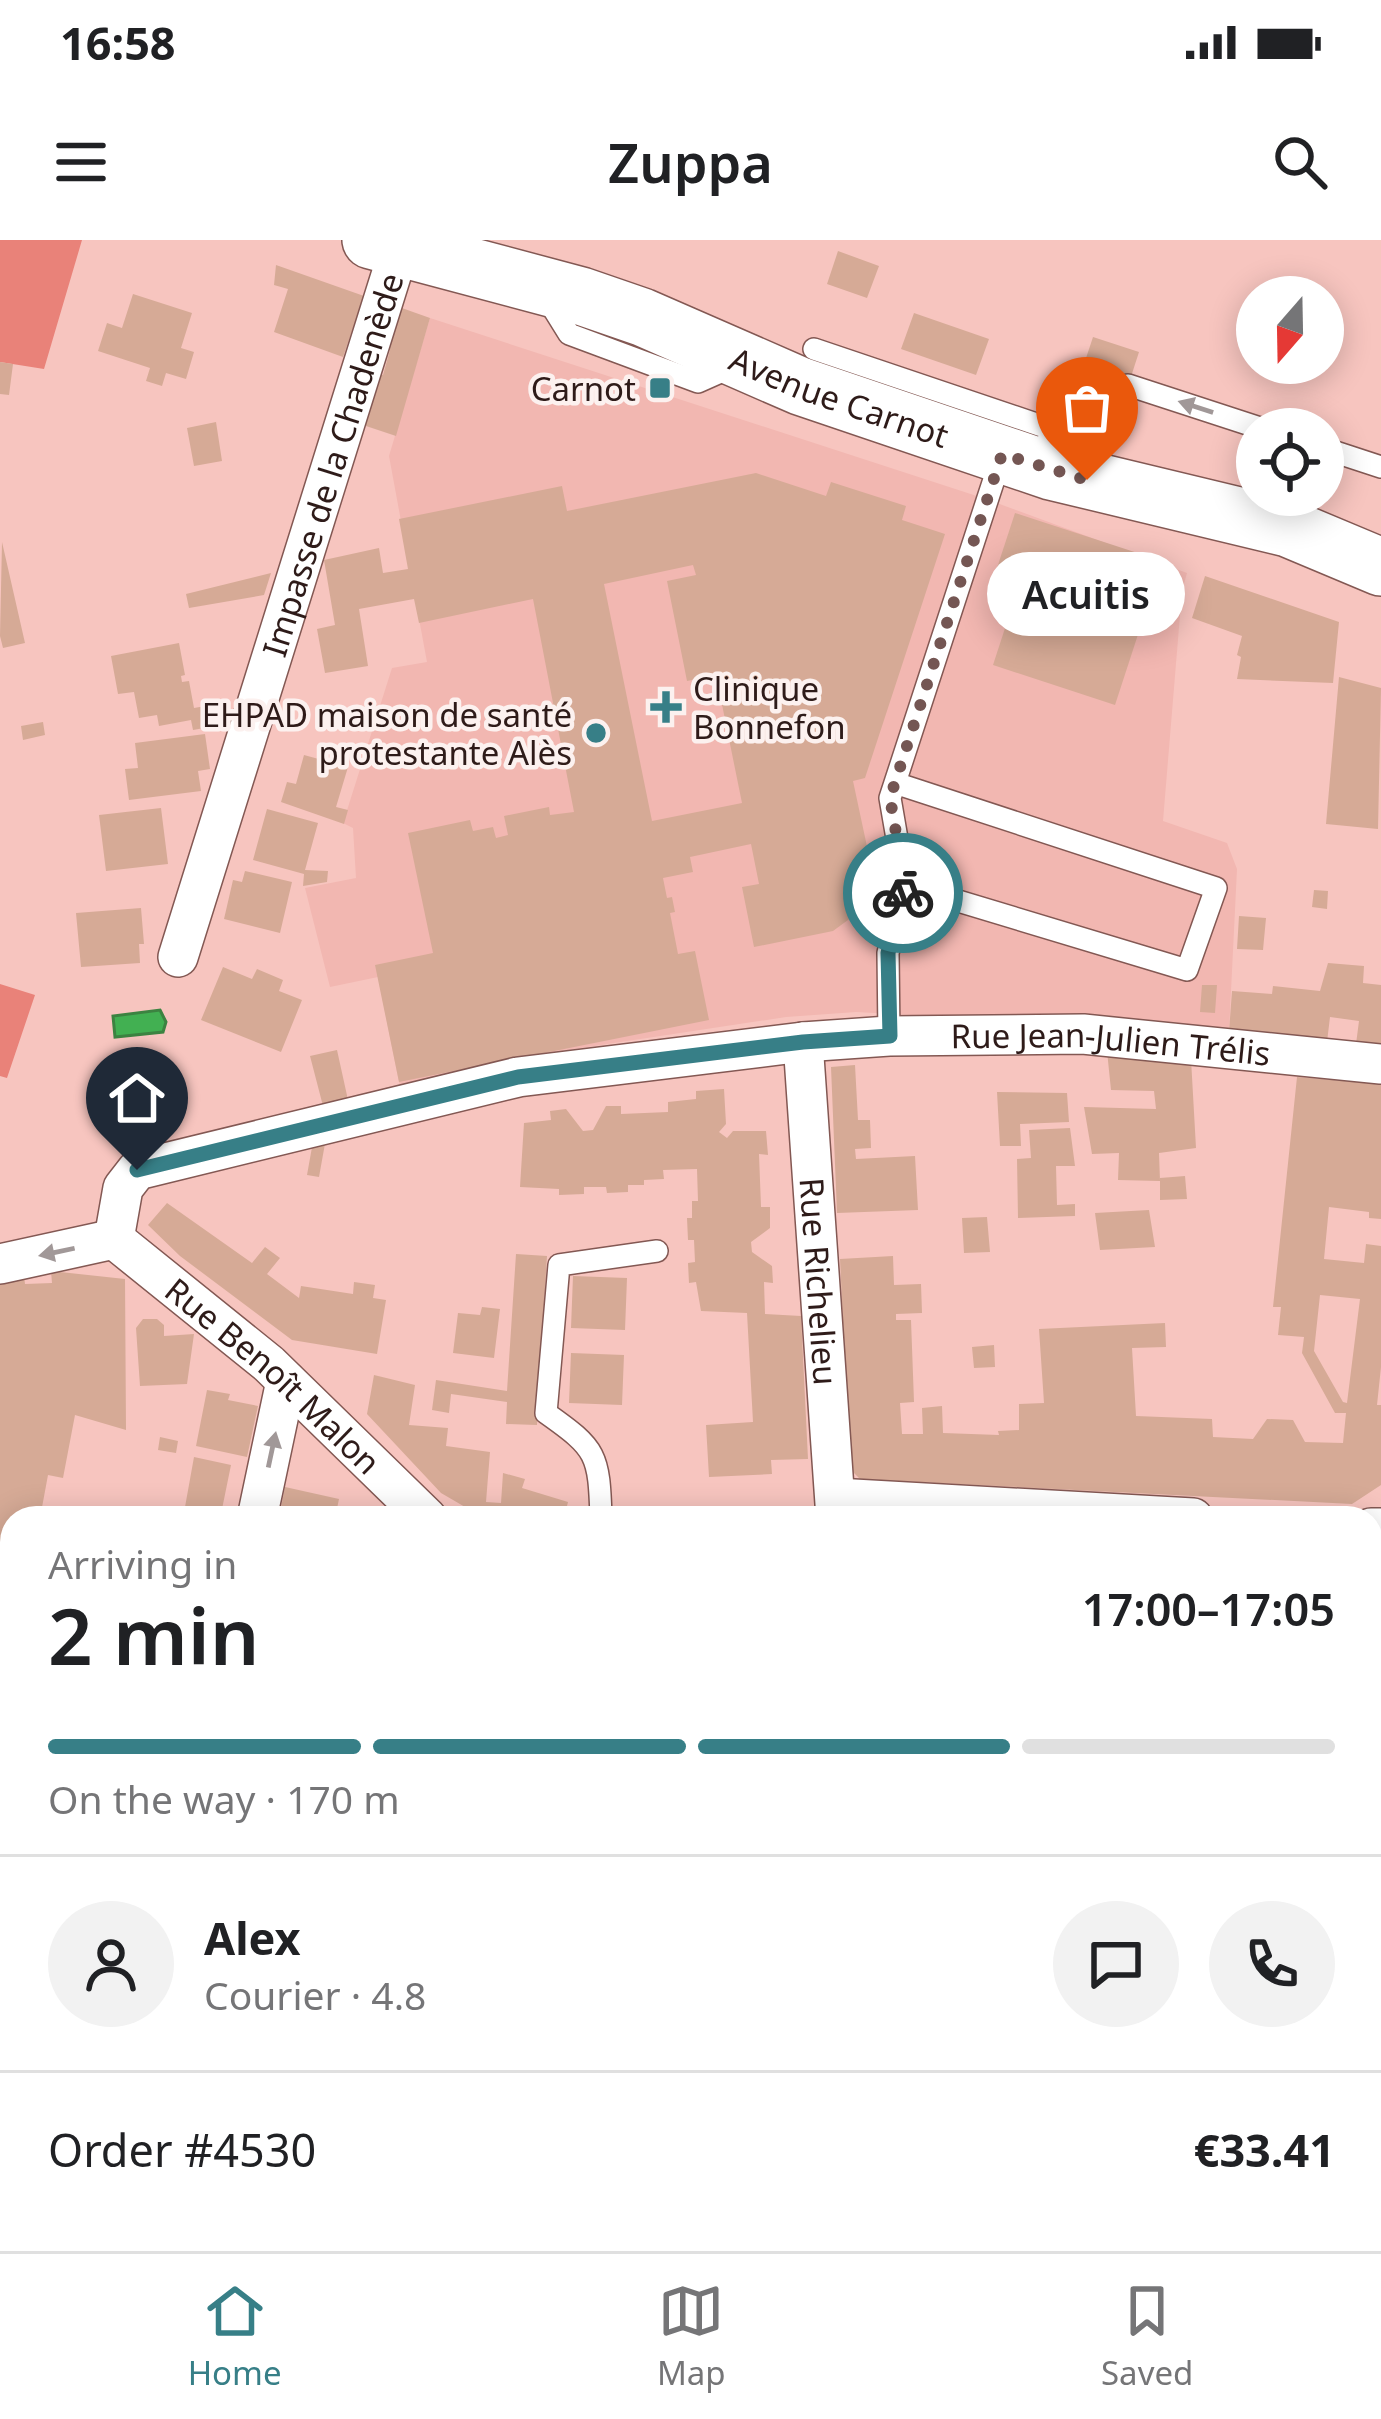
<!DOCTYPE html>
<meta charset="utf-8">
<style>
body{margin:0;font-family:"Noto Sans",sans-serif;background:#f2f2f2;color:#202124;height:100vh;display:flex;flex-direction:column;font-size:45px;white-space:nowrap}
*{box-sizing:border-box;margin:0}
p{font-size:39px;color:#757577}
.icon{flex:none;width:66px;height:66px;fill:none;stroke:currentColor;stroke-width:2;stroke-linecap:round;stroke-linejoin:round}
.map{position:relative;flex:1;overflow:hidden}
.sheet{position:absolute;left:0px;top:1266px;width:1383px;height:747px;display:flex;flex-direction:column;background:#fff;border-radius:36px 36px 0 0;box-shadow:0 6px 30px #0003}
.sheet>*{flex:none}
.needle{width:78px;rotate:200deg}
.buttons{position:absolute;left:1236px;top:36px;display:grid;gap:24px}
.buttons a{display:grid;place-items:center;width:108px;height:108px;border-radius:50%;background:#fff;box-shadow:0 6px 30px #0003;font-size:60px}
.pin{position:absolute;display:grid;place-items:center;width:102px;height:102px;color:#fff;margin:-123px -51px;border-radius:50% 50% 50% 0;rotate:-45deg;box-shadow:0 0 12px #0007}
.pin .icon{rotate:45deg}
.courier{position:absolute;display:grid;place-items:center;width:120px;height:120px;margin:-60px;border:9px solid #377f87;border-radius:50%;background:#fff;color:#222;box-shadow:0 3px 15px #0007}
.bubble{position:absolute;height:84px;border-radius:42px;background:#fff;box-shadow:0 6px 30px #0003;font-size:39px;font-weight:600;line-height:84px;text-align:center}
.head em{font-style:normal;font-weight:600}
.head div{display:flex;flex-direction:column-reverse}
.head{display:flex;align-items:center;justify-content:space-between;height:204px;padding:0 48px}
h1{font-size:78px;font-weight:600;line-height:90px}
.bar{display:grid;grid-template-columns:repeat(4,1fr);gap:18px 12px;align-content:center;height:144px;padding:0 48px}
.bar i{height:15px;border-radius:9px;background:#e0e0e0}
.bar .selected{background:#377f87}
.bar p{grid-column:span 4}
.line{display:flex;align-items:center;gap:30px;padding:0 48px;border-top:3px solid #e0e0e0}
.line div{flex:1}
.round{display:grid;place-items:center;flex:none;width:126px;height:126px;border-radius:63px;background:#f2f2f2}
.status{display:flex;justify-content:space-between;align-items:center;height:84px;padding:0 60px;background:#fff;direction:ltr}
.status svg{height:33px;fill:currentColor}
header{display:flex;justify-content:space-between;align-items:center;height:156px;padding:0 48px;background:#fff;font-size:54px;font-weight:600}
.tab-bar{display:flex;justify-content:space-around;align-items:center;height:168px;border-top:3px solid #e0e0e0;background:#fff;font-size:33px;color:#757577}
.tab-bar a{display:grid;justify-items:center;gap:6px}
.tab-bar .selected{color:#377f87}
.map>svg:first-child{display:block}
.built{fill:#f2b7b1}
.green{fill:#e98279}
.water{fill:#42b052;stroke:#3c8341;stroke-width:3}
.building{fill:#d6aa96;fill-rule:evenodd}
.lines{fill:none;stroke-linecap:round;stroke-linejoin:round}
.lane-casing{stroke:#835853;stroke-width:24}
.street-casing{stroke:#835853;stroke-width:42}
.secondary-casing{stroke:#835853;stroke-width:60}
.lane{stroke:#fff;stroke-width:21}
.street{stroke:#fff;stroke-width:39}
.secondary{stroke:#fff;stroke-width:57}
.oneway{fill:#a19898}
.done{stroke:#745653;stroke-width:12;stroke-dasharray:0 21.6}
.route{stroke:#377f87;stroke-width:15}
.poi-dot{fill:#377f87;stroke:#fcf1ef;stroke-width:4.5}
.labels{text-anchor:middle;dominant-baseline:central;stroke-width:9;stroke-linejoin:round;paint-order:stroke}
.poi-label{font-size:33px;fill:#2e1b19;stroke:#fcf1ef;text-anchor:end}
.street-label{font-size:33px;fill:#2e1b19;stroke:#fcf1ef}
</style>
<div class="status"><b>16:58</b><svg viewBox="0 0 49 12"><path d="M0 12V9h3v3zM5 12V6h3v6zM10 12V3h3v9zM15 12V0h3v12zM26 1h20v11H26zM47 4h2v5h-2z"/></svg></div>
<header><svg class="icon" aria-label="menu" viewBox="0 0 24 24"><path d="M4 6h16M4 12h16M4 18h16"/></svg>Zuppa<svg class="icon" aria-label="search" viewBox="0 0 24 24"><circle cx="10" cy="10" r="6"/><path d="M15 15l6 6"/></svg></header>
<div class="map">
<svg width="1381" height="2011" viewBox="0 0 1381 2011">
<rect width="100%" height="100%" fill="#f7c5bf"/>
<path class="built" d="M430,78L986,259L1187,333L1182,351L1163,581L1227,603L1237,629L1229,792L856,772L786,777L535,815L400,847L378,737L330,747L305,648L356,638L353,588L343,583L392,428L427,422L389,216Z"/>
<path class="green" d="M0,0H82L44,129L0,122Z
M0,744L35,755L7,838L0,836Z"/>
<path class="water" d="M160,770L166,782L163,792L115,797L113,776Z"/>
<path class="building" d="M838,11L879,26L867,58L827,44Z
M276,25L364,56L343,117L274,92L288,49L274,45Z
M133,54L192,73L181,108L194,112L186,139L166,133L162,146L146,141L150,128L98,111L107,83L122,88Z
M399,67L430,78L396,196L360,184L376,132L383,135L390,110L383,109Z
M914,73L989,99L976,135L901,109Z
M1093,97L1139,112L1126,152L1080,136Z
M0,122L13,124L9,155L0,154Z
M216,182L222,221L194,226L187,188Z
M756,233L826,256L831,242L906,266L902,280L945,294L865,538L853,541L878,658L833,691L754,707L742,647L759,644L751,604L690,617L693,632L663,638L667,658L672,657L675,672L670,673L678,714L695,711L709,780L399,842L375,725L433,713L408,593L470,580L473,591L493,587L496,598L508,595L504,576L549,567L550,575L574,572L533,359L419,383L414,359L359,369L368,426L325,433L317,389L335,385L324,320L379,308L383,333L408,329L399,279L562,246L567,271ZM693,325L696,335L667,341L687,441L716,435L742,563L652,581L604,344Z
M1015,273L1162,321L1115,465L993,425L1021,339L996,331Z
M2,302L25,403L3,408L0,396Z
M271,333L264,355L189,368L186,354Z
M1205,336L1339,382L1333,443L1237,439L1241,417L1237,415L1242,396L1192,378Z
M179,403L185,435L181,436L182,442L189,441L194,468L228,462L221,485L193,490L191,480L159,486L157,475L139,478L134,452L118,454L111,416Z
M1339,437L1381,448L1378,589L1326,584Z
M43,482L45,495L23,500L21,486Z
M205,494L210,529L198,531L201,551L129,560L125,529L138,528L135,503Z
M304,515L348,527L336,567L348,570L344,584L281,562L287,542L296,544Z
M161,568L168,624L106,631L99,575Z
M267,569L318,583L305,630L328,631L327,642L303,646L304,634L253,620Z
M245,631L292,642L280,693L224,679L233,640L242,642Z
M1314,650L1328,651L1327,669L1312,667Z
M141,668L144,704H139L140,723L81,727L76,673Z
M1239,676L1266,678L1263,710L1237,709Z
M1328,723L1364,726L1363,743L1381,745V806L1356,804L1359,781L1330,777L1327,802L1229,792L1232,751L1272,754L1273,746L1320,751Z
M223,727L252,739L257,729L283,740L279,751L302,760L281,812L201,780Z
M1202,745H1217L1215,773L1200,772Z
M337,810L348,860L323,866L310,816Z
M1107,811L1191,819L1196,908L1159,913L1160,941L1118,940L1119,913L1092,914L1084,867L1156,869L1154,851L1111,850Z
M855,825L858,880H870L871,908L855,909L856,919L915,916L918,970L837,973L831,827Z
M1297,837L1381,844V979L1369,978V972L1329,967L1324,1019L1364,1023L1366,1004L1381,1006V1127L1377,1165H1381V1245L1352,1264L860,1239L850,1229L840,1019L893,1016L894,1045L921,1044L922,1073L896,1074V1080H911L914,1162L900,1163L902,1194H923L922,1168L942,1166L943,1193L999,1195L998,1191L1019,1190V1164L1044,1163L1039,1089L1165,1083L1166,1107L1132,1108L1136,1176L1212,1179L1213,1197L1253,1199L1267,1179L1293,1180L1305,1202L1343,1203L1346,1173H1335L1302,1113L1304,1097L1278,1095L1281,1067H1273ZM1320,1055L1360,1059L1347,1163L1343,1162L1314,1111Z
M724,849L726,884L719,892L727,898L733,891H766L768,915L759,914L761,967H770V988L751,1002L752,1012L772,1026L773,1043L764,1042L765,1074L801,1076L808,1219L771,1220L772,1234L709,1237L706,1185L753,1182L747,1073L701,1071L696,1042L689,1043L688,1023L695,1022L694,1000H688L687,978H692V961H698L697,929L663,930L664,939L644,940V945H628V952L607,953L606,947H584V954L559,955V949L520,947L524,883L551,880L550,871L566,869L583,891L593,890L606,866H621V874L668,872V862L696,859V851Z
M997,852L1067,853L1069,882L1020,884L1021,906H1000Z
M1070,888L1075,926H1056L1057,965L1075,964V976L1018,978L1017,919L1031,918L1029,890Z
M314,896L326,898L319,937L307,935Z
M1185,936L1187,959L1160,960V938Z
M167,963L252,1023L265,1007L280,1018L267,1034L299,1058L301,1046L353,1054L354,1042L375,1045L373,1058L386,1060L377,1114L292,1100L180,1016L148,985Z
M1149,970L1155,1007L1100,1010L1095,973Z
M987,977L990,1012L964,1013L962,978Z
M516,1014L547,1016L537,1185L506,1184L507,1162L451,1154L449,1173L432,1170L436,1140L507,1151Z
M51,1031L125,1039L126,1190L75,1175L63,1238L48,1235L40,1278H12V1477L0,1473V1040L24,1036L25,1044L52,1043Z
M573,1036L627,1038L625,1090L571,1088Z
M482,1067L500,1069L494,1118L453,1113L458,1073L480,1075Z
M143,1079H157L164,1085V1096L194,1094L187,1144L140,1146L136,1088Z
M994,1105L995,1127L974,1128L972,1107Z
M571,1113L624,1115L622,1165L569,1163Z
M374,1135L415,1145L409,1185L448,1188L446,1206L490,1212L486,1262L501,1263L503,1233L525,1239L522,1248L568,1262L564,1278H484L441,1253L367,1174Z
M207,1150L230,1154L228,1160L258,1166L247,1217L196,1206Z
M160,1197L178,1201L176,1213L158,1210Z
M194,1217L231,1225L221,1274L185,1267Z
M285,1247L339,1259L335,1278H279Z
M1371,1324L1381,1332V1598L1371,1599Z
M1381,1695V1841H1371V1696Z
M1371,1878H1381V1975H1377L1376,1945H1371V1921L1375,1920Z
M0,1952L12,1956V1979L1,2011Z
M9,2001H67L63,2011H6Z
M134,2001H163L175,2006L174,2011H132Z
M232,2001H331L328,2011H231Z
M481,2001H524L522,2011H479Z
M881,2001H948L949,2011H881Z
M1063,2001H1139V2011H1063Z
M1321,2001H1373V2011H1321Z"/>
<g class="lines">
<g class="lane-casing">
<path id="lane" d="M546,57L569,94L698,142L734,126
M814,109L1048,188L1051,224
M1128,145L1263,189
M1323,208L1381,227
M895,543L1216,648L1187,730L905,645
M889,796L888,713L905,645L890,558L1002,215
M601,1278C599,1214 597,1209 546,1173L559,1025L657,1011"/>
</g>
<g class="street-casing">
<g id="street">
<path id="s1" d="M178,717L399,10"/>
<path id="s2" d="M803,802L836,1278"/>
<path id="s3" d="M114,999L123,948L137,930L518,837L803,802L889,796L1083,794L1381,824"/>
<path id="s4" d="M114,999L269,1124L427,1278"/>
<path d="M0,1024L114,999"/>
<path d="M836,1258L1193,1278"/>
<path d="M257,1278L286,1141"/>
<path d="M1371,1288H1381"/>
<path d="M1371,1623L1381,1622"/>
<path d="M116,2011L118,2001"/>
<path d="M464,2011L465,2001"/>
<path d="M760,2011L762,2001"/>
<path d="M1041,2011V2001"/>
</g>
</g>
<g class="secondary-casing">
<g id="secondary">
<path id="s5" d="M371,0L581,56L642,77L800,146L1051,231L1288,288L1381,327"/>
</g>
</g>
<use href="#lane" class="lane"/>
<use href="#street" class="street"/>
<use href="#secondary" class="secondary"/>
</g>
<defs><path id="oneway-solid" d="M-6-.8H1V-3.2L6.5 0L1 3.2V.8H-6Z" transform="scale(3)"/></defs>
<g class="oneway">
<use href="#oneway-solid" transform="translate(1196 167) rotate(-162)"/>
<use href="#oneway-solid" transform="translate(57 1012) rotate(168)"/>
<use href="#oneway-solid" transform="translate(272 1210) rotate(-78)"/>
</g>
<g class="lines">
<path class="done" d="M903,653L905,645L890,558L1002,214L1087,240"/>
<path class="route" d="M137,930L518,837L803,802L890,796L888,713L903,653"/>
</g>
<g class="poi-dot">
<rect x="648" y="136" width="24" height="24" rx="6"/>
<path d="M660 449h12v12h12v12h-12v12h-12v-12h-12v-12h12z"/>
<circle cx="596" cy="493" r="12"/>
</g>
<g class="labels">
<g class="poi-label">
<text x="636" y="148">Carnot</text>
<text x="693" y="448" text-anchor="start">Clinique<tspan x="693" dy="38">Bonnefon</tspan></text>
<text x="572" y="474">EHPAD maison de santé<tspan x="572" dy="38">protestante Alès</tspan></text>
</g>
<g class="street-label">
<text stroke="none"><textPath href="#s5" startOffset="495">Avenue Carnot</textPath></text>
<text stroke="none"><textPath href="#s1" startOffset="516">Impasse de la Chadenède</textPath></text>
<text stroke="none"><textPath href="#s3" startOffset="1062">Rue Jean-Julien Trélis</textPath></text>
<text stroke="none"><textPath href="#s2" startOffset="240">Rue Richelieu</textPath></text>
<text stroke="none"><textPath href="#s4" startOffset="210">Rue Benoît Malon</textPath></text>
</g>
</g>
</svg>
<div class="buttons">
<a><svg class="needle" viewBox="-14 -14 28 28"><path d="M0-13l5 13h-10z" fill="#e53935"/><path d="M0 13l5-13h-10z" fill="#757577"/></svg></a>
<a><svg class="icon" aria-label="locate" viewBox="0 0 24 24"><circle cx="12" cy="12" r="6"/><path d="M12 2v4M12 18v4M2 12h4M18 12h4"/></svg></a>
</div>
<div class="pin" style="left:1087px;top:240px;background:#ea580c"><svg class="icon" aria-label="bag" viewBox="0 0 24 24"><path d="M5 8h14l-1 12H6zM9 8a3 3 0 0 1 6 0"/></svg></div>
<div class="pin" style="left:137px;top:930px;background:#1f2937"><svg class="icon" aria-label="home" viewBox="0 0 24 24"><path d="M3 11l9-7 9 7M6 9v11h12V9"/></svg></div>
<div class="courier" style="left:903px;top:653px"><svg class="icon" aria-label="bike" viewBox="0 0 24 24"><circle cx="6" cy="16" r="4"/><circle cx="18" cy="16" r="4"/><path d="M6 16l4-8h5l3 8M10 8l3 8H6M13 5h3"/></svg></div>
<div class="bubble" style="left:987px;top:312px;width:198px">Acuitis</div>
<section class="sheet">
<div class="head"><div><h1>2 min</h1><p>Arriving in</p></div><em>17:00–17:05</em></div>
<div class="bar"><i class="selected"></i><i class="selected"></i><i class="selected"></i><i></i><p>On the way · 170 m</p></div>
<div class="line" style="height:216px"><a class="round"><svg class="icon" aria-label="person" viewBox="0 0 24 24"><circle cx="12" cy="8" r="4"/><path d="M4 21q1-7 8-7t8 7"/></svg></a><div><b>Alex</b><p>Courier · 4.8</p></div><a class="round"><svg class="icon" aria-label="chat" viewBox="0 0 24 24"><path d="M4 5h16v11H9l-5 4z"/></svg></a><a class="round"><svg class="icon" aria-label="phone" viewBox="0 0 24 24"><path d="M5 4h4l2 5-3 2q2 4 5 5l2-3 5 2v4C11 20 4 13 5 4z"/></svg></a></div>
<div class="line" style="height:156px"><div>Order #4530</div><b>€33.41</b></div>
</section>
</div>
<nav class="tab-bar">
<a class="selected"><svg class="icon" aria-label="home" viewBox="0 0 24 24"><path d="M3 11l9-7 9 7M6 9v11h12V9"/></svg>Home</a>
<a><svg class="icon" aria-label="map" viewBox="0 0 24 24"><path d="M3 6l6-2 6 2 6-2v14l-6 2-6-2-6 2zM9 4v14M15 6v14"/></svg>Map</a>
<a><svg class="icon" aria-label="saved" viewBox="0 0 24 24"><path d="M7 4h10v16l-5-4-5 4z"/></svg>Saved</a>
</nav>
